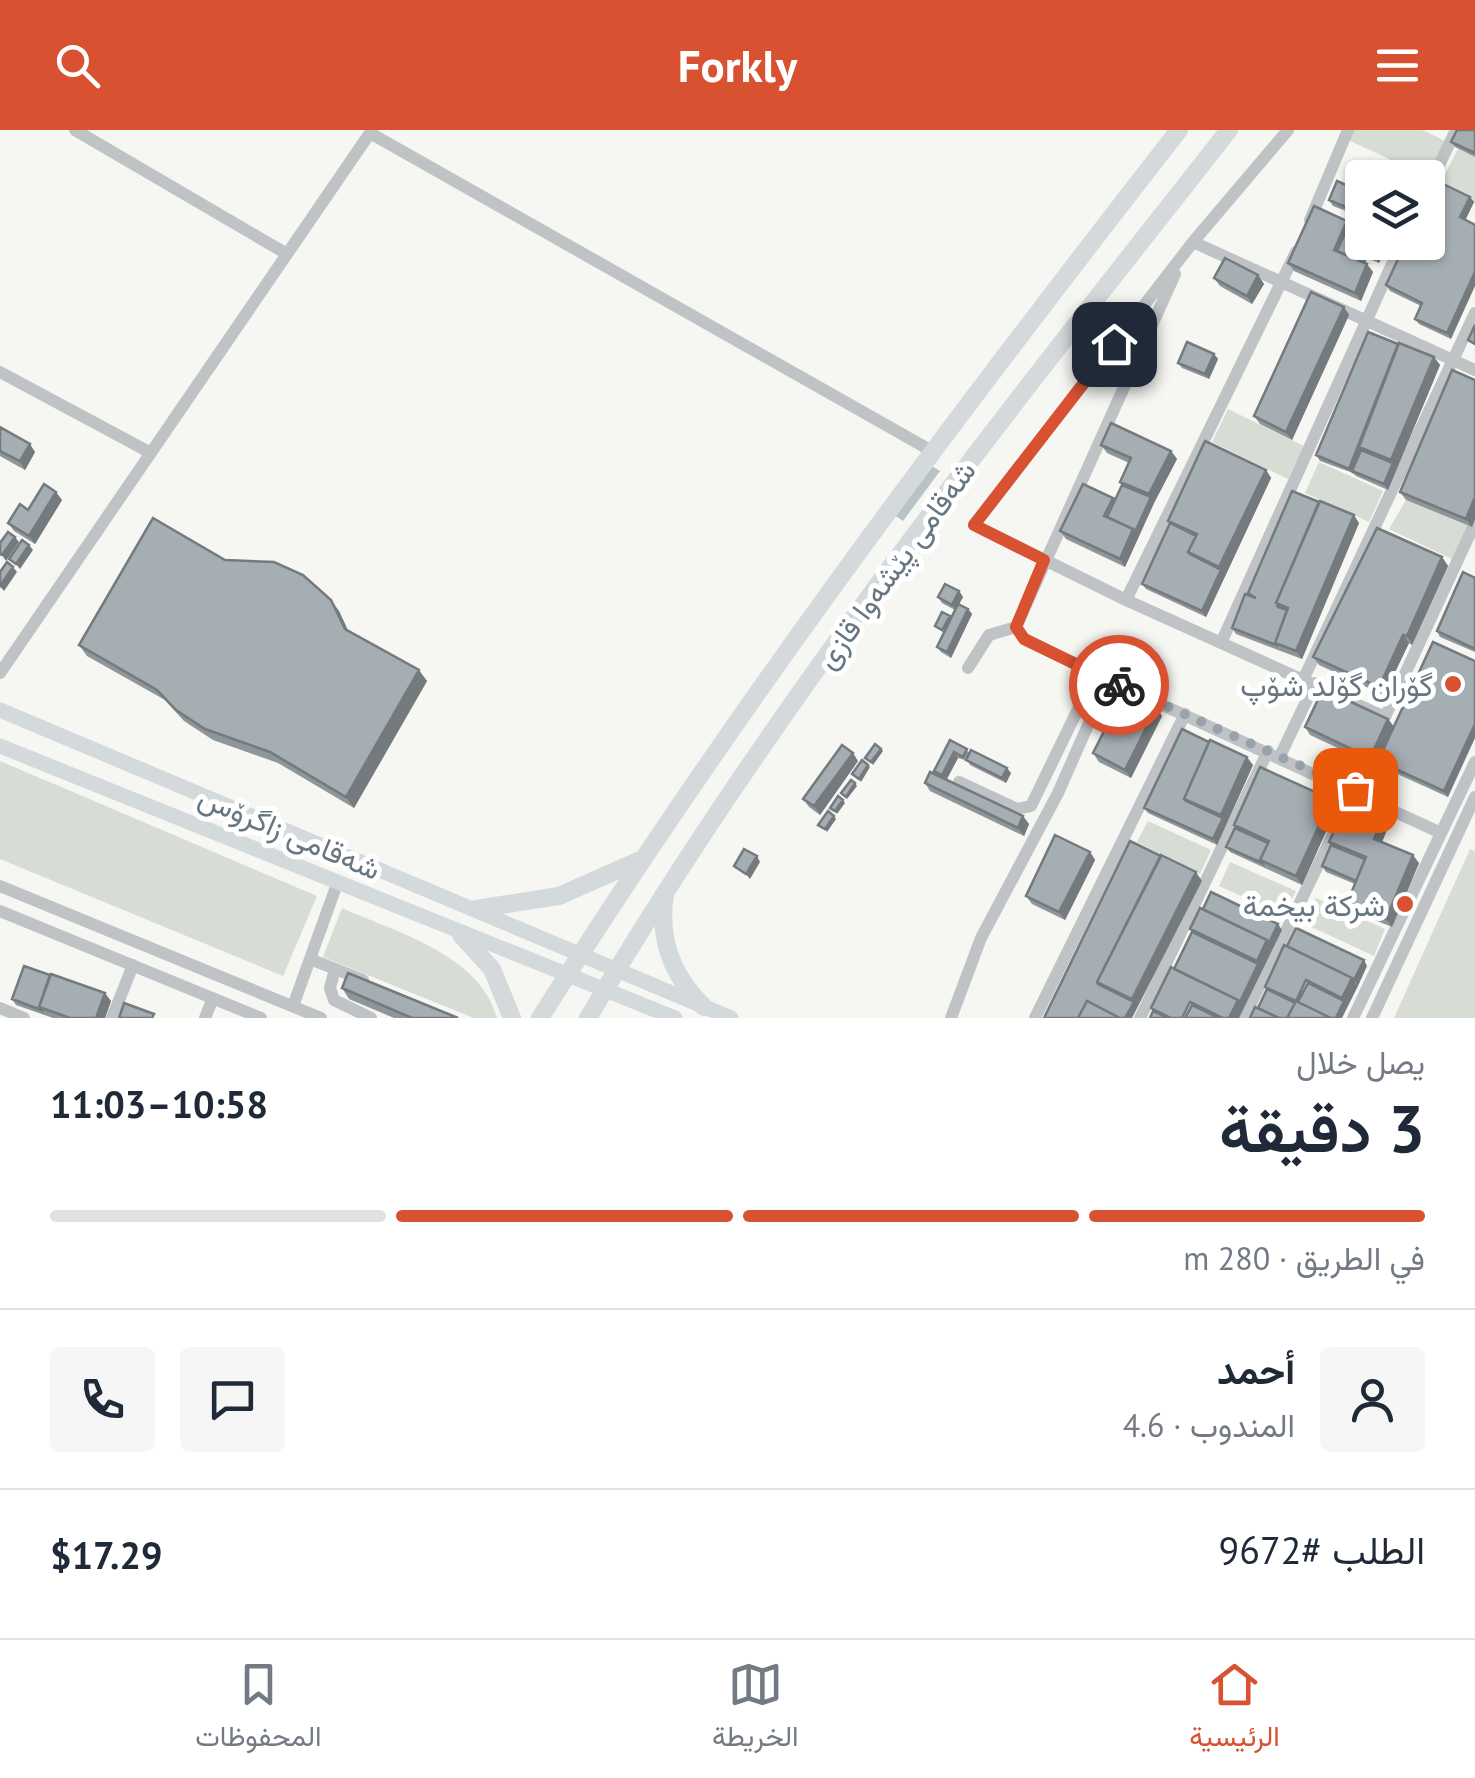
<!DOCTYPE html>
<html lang="ar">
<meta charset="utf-8">
<style>
body{margin:0;font-family:"PT Sans",Vazirmatn,sans-serif;background:#f6f6f7;color:#1f2937;direction:rtl;height:100vh;display:flex;flex-direction:column;font-size:38px;white-space:nowrap}
*{box-sizing:border-box;margin:0}
p{font-size:32px;color:#747a83}
.icon{flex:none;width:55px;height:55px;fill:none;stroke:currentColor;stroke-width:2;stroke-linecap:round;stroke-linejoin:round}
.map{position:relative;height:888px;overflow:hidden;direction:ltr}
.sheet{display:flex;flex-direction:column;background:#fff;flex:1}
.sheet>*{flex:none}
.buttons{position:absolute;left:1345px;top:30px;display:grid;gap:20px}
.buttons a{display:grid;place-items:center;width:100px;height:100px;border-radius:10px;background:#fff;box-shadow:0 2px 8px #0004;font-size:50px}
.pin{position:absolute;display:grid;place-items:center;width:85px;height:85px;color:#fff;margin:-42px;border-radius:20px;box-shadow:0 5px 15px #0006}
.courier{position:absolute;display:grid;place-items:center;width:100px;height:100px;margin:-50px;border:8px solid #d85130;border-radius:50%;background:#fff;color:#222;box-shadow:0 2px 12px #0007}
.head em{font-style:normal;font-weight:600}
.head div{display:flex;flex-direction:column-reverse}
.head{display:flex;align-items:center;justify-content:space-between;height:170px;padding:0 50px}
h1{font-size:65px;font-weight:600;line-height:75px}
.bar{display:grid;grid-template-columns:repeat(4,1fr);gap:15px 10px;align-content:center;height:120px;padding:0 50px}
.bar i{height:12px;border-radius:8px;background:#e0e1e3}
.bar .current{background:#d85130}
.bar p{grid-column:span 4}
.line{display:flex;align-items:center;gap:25px;padding:0 50px;border-top:2px solid #e0e1e3}
.line div{flex:1}
.round{display:grid;place-items:center;flex:none;width:105px;height:105px;border-radius:10px;background:#f6f6f7}
header{display:flex;justify-content:space-between;align-items:center;height:130px;padding:0 50px;background:#d85130;color:#fff;font-size:45px;font-weight:600}
.dock{display:flex;justify-content:space-around;align-items:center;height:140px;border-top:2px solid #e0e1e3;background:#fff;font-size:28px;color:#747a83}
.dock a{display:grid;justify-items:center;gap:5px}
.dock .current{color:#d85130}
.map>svg:first-child{display:block}
.green{fill:#d7dcd4}
.water{fill:#b8c3c7}
.lines{fill:none;stroke-linecap:round;stroke-linejoin:round}
.minor{stroke:#bfc3c6;stroke-width:12}
.major{stroke:#d4d9dc;stroke-width:15}
.highway{stroke:#d4d9dc;stroke-width:18}
.wall{fill:#8e969a}
.shaded-wall{fill:#747a7d}
.building{fill:#a5aeb3;stroke:#747a7d;stroke-width:2.5}
.done{stroke:#98a3a9;stroke-width:10;stroke-dasharray:0 18}
.route{stroke:#d85130;stroke-width:12}
.poi-dot{fill:#d85130;stroke:#fff;stroke-width:4}
.labels{text-anchor:middle;dominant-baseline:central;stroke-width:10;stroke-linejoin:round;paint-order:stroke}
.street-label{font-size:30px;fill:#667682;stroke:#fff}
.poi-label{font-size:30px;fill:#667682;stroke:#fff;text-anchor:end}
</style>
<header><svg class="icon" aria-label="menu" viewBox="0 0 24 24"><path d="M4 6h16M4 12h16M4 18h16"/></svg>Forkly<svg class="icon" aria-label="search" viewBox="0 0 24 24"><circle cx="10" cy="10" r="6"/><path d="M15 15l6 6"/></svg></header>
<div class="map">
<svg width="1475" height="888" viewBox="0 0 1475 888">
<rect width="100%" height="100%" fill="#f6f6f2"/>
<path class="green" d="M1348,0H1423L1449,13L1432,49L1344,8Z
M1458,19L1475,27V73L1439,56Z
M1228,279L1304,316L1288,349L1212,312Z
M1319,332L1383,361L1369,392L1305,363Z
M1406,370L1472,397L1452,429L1389,399Z
M0,631L317,766L283,846L0,729Z
M1148,691L1211,720L1200,744L1137,712Z
M1470,719L1475,721V888H1394Z
M1230,732L1296,761L1284,785L1219,756Z
M1316,768L1385,799L1374,826L1305,794Z
M342,778C395,802 480,824 497,888H474L323,827Z"/>
<path class="water" d="M930,335L940,341L903,391L894,385Z"/>
<g class="lines">
<path class="minor" d="M75,0L287,124
M1288,0L1193,112L974,395L1126,470L1385,587L1475,393
M370,3L930,320
M1428,58L1456,0
M1310,90L1348,0
M1193,112L1475,240
M1175,144L1016,497L1025,509L1095,544L1441,703
M0,242L151,323
M1126,470L1296,122
M1222,511L1402,112
M968,538L989,505L1016,497
M0,543L372,0
M1304,548L1475,183
M1280,626L1315,553
M959,652L1017,679L1031,676L1095,544
M0,756L321,888
M0,781L261,888
M310,829L363,850
M335,839L330,858L334,870L371,888
M293,876L337,754
M0,878L24,888
M112,888L133,835
M205,888L213,868
M951,888L981,808L1058,663L1108,550
M1035,888L1185,584
M1140,888L1268,621
M1244,888L1355,659
M1353,888L1475,632
M1372,888L1475,667"/>
<path class="major" d="M0,580L731,888
M0,616L675,888"/>
<path class="highway" d="M665,765C658,809 672,846 704,877
M476,779L559,766L638,731
M461,805L492,839L512,888
M540,888C736,577 954,289 1179,0
M588,888C774,573 1003,287 1229,0"/>
</g>
<path class="wall" d="M1475,0V27L1455,17L1451,12Z
M1362,62V112H1388L1379,133L1367,128L1365,133L1373,142L1361,171L1294,141L1288,133L1349,94L1354,84L1333,76L1329,70Z
M1470,67L1474,72L1465,90L1451,209L1419,194L1415,189L1421,176L1390,161L1386,155Z
M1258,145L1264,154L1252,174L1220,156L1214,148Z
M1344,177L1349,185L1292,310L1260,294L1254,286Z
M1398,214L1434,227L1440,235L1388,360L1356,346L1353,343L1320,331L1316,325Z
M1214,224L1218,229L1209,249L1182,238L1178,233Z
M1475,250V389L1472,397L1406,370L1400,362Z
M0,297L35,322L25,340L0,326Z
M1101,315L1171,321L1177,329L1154,373L1125,437L1066,409L1060,401L1113,368L1115,370L1122,355L1120,352L1129,333L1107,323Z
M1266,340L1271,348L1206,487L1146,459L1142,454L1170,393L1168,391Z
M62,370L35,414L14,401L8,393L28,380Z
M1359,393L1302,529L1236,504L1232,498L1251,466L1248,463Z
M1442,427L1448,436L1412,515L1409,513L1384,565L1319,535L1313,527Z
M225,430L339,481L348,501L427,551L354,678L278,633L213,610L184,591L165,570L87,526L79,515Z
M1475,448V522L1440,507L1437,501Z
M959,461L963,467L959,474L968,479L972,484L951,528L941,522L937,517L944,503L935,496L951,488L955,480L942,473L938,467Z
M1475,531L1448,667L1382,637L1378,631Z
M1156,578L1162,586L1131,648L1099,632L1093,623Z
M1388,589L1394,597L1376,636L1310,605L1305,597Z
M950,610L970,623L1011,643L1006,653L970,635L968,631L958,628L946,649L1029,694L1024,706L930,661L925,653L936,645L934,641Z
M858,631L820,685L809,677L803,669Z
M1253,635L1217,715L1148,683L1144,678Z
M1331,669L1337,677L1302,755L1230,722L1226,717L1235,698L1234,695Z
M1382,689L1388,697L1382,712L1419,733L1392,797L1353,781L1347,773L1355,754L1326,742L1322,736L1331,715L1329,712Z
M1090,722L1095,730L1065,790L1032,774L1026,766Z
M342,858L458,888H394L349,869Z
M12,869L111,871L105,888H53L16,875Z"/>
<path class="shaded-wall" d="M1470,67L1474,72L1464,93L1460,87Z
M1347,91L1353,99L1342,125L1334,120Z
M1382,112H1388L1379,133L1375,128Z
M1364,122L1367,128L1363,138L1359,133Z
M1367,134L1373,142L1361,171L1355,163Z
M1475,142V156L1451,209L1447,203Z
M1258,145L1264,154L1252,174L1247,166Z
M1344,177L1349,185L1292,310L1286,302Z
M1400,215L1359,317L1362,322L1353,344L1349,339Z
M1214,224L1218,229L1209,249L1205,244Z
M1434,227L1440,235L1388,360L1384,354L1393,333L1391,330Z
M30,314L35,322L25,340L20,331Z
M1171,321L1177,329L1154,373L1125,437L1120,429L1133,399L1151,367L1149,364Z
M1266,340L1271,348L1206,487L1202,481L1221,440L1219,437Z
M56,362L62,370L35,414L29,406Z
M1475,367V389L1472,397L1466,389Z
M1354,385L1359,393L1302,529L1296,521Z
M15,407L19,412L6,431L2,425Z
M29,415L33,420L20,439L16,434Z
M1442,427L1448,436L1412,515L1407,506Z
M13,437L17,442L4,461L0,456Z
M959,461L963,467L956,480L952,475Z
M331,470L339,481L352,509L345,499Z
M968,479L972,484L951,528L947,522Z
M1403,505L1409,513L1384,565L1379,557Z
M419,540L427,551L354,678L346,667Z
M1156,578L1162,586L1131,648L1125,640Z
M1388,589L1394,597L1376,636L1370,628Z
M1475,594V608L1448,667L1444,661Z
M881,619L883,621L873,635L871,632Z
M954,622L958,628L946,651L942,645Z
M853,623L858,631L820,685L814,676Z
M1247,627L1253,635L1217,715L1213,709L1223,688L1221,685Z
M868,635L870,637L861,652L859,649Z
M1007,638L1011,643L1006,653L1002,648Z
M855,653L857,656L847,669L846,667Z
M1331,669L1337,677L1302,755L1296,746Z
M843,670L845,673L837,684L835,681Z
M834,686L836,689L827,702L825,699Z
M1023,686L1029,694L1024,706L1018,698Z
M1382,689L1388,697L1380,717L1374,709Z
M1090,722L1095,730L1065,790L1059,782Z
M1413,725L1419,733L1392,797L1386,789Z
M757,726L760,732L750,749L746,744Z
M1196,742L1202,751L1132,888H1125L1134,872L1132,869Z
M1278,794L1282,800L1239,888H1229L1258,834L1257,831L1267,810Z
M1364,830L1367,836L1358,856L1354,850Z
M1352,848L1358,856L1342,888H1336L1344,871L1342,868Z
M105,863L111,871L105,888H96Z"/>
<path class="building" d="M1457,0H1475V23L1451,12Z
M1435,50L1470,67L1460,87L1475,95V142L1447,203L1415,189L1422,173L1386,155L1406,112H1428V67Z
M1337,51L1362,62V112H1382L1375,128L1364,122L1360,131L1337,121L1355,81L1329,70Z
M1314,76L1347,91L1334,120L1367,134L1355,163L1288,133Z
M1225,128L1258,145L1247,166L1214,148Z
M1311,162L1344,177L1286,302L1254,286Z
M1475,195V214L1468,210Z
M1368,202L1398,214L1349,339L1316,325Z
M1187,212L1214,224L1205,244L1178,233Z
M1399,213L1434,227L1391,330L1359,317Z
M1452,240L1475,250V367L1466,389L1400,362Z
M1111,293L1171,321L1149,364L1120,352L1131,328L1101,315Z
M0,297L30,314L20,331L0,321Z
M1205,311L1266,340L1219,437L1188,422L1197,404L1168,391Z
M1361,320L1393,333L1384,354L1352,341Z
M44,354L56,362L29,406L8,393L20,374L28,380Z
M1083,354L1113,368L1104,386L1133,399L1120,429L1060,401Z
M1122,355L1151,367L1135,402L1133,399L1107,387Z
M1292,361L1319,372L1276,473L1278,477L1287,480L1275,513L1276,515L1232,498L1245,464L1256,468L1248,463Z
M1320,371L1354,385L1296,521L1275,513L1288,478L1276,473Z
M153,388L225,430L274,432L303,445L331,470L345,499L419,540L346,667L270,622L205,599L176,580L157,560L79,515Z
M1170,393L1196,406L1188,422L1190,424L1221,440L1202,481L1142,454Z
M1377,398L1442,427L1407,506L1403,505L1379,557L1313,527Z
M8,402L15,407L2,425L0,424V413Z
M22,410L29,415L16,434L9,429Z
M7,432L13,437L0,456V442Z
M1463,442L1475,448V519L1437,501Z
M945,454L959,461L952,475L938,467Z
M958,474L968,479L947,522L937,517Z
M942,482L950,486L942,500L935,496Z
M1433,512L1475,531V594L1444,661L1378,631Z
M1323,559L1388,589L1370,628L1305,597Z
M1124,562L1156,578L1125,640L1093,623Z
M1182,599L1209,612L1184,669L1186,671L1223,688L1213,709L1144,678Z
M950,610L967,619L963,627L954,622L942,645L934,641Z
M1210,610L1247,627L1221,685L1184,669Z
M875,614L881,619L871,632L865,628Z
M842,615L853,623L814,676L803,669Z
M971,620L1007,638L1002,648L966,630Z
M862,630L868,635L859,649L852,644Z
M1260,637L1331,669L1296,746L1260,730L1269,711L1234,695Z
M930,642L1023,686L1018,698L925,653Z
M851,650L855,653L846,667L841,663Z
M838,666L843,670L835,681L830,678Z
M1346,673L1382,689L1374,709L1413,725L1386,789L1347,773L1366,727L1329,712Z
M828,681L834,686L825,699L818,695Z
M1235,698L1268,713L1260,730L1262,733L1226,717Z
M1055,705L1090,722L1059,782L1026,766Z
M1130,711L1161,726L1097,852L1098,854L1134,872L1125,888H1120L1087,871L1078,888H1044Z
M1331,715L1365,729L1356,751L1322,736Z
M744,719L757,726L746,744L734,736Z
M1161,725L1196,742L1132,869L1097,852Z
M1211,762L1278,794L1269,813L1267,810L1203,779Z
M1200,778L1267,810L1257,831L1190,799Z
M1296,798L1364,830L1354,850L1352,848L1287,816Z
M1192,802L1258,834L1240,872L1238,870L1174,839Z
M1284,815L1352,848L1342,868L1306,850L1296,871L1265,857Z
M24,836L50,845L39,877L41,880L12,869Z
M1171,837L1238,870L1229,888H1223L1190,872L1182,888H1171L1151,878Z
M348,843L458,888H412L342,858Z
M51,844L105,863L96,888H70L39,877Z
M1308,853L1344,871L1336,888H1331L1298,872Z
M1267,859L1295,873L1287,888H1279L1258,878Z
M1087,871L1120,888H1078Z
M1296,871L1331,888H1287Z
M124,873L154,884L152,888H119Z
M1192,875L1219,888H1185Z
M1255,877L1279,888H1250Z
M1153,881L1168,888H1150Z"/>
<g class="lines">
<path class="done" d="M1119,555L1355,660"/>
<path class="route" d="M1114,214L974,395L1044,430L1016,497L1024,509L1119,555"/>
</g>
<g class="poi-dot">
<circle cx="1453" cy="554" r="10"/>
<circle cx="1405" cy="774" r="10"/>
</g>
<g class="labels">
<g class="street-label">
<text transform="translate(895 434) rotate(-54)">شەقامی پێشەوا قازی</text>
<text transform="translate(290 702) rotate(23)">شەقامی زاگرۆس</text>
</g>
<g class="poi-label">
<text x="1433" y="554">گۆران گۆلد شۆپ</text>
<text x="1385" y="774">شركة بيخمة</text>
</g>
</g>
</svg>
<div class="buttons">
<a><svg class="icon" aria-label="layers" viewBox="0 0 24 24"><path d="M12 4l9 5-9 5-9-5zM3 14l9 5 9-5"/></svg></a>
</div>
<div class="pin" style="left:1355px;top:660px;background:#ea580c"><svg class="icon" aria-label="bag" viewBox="0 0 24 24"><path d="M5 8h14l-1 12H6zM9 8a3 3 0 0 1 6 0"/></svg></div>
<div class="pin" style="left:1114px;top:214px;background:#1f2937"><svg class="icon" aria-label="home" viewBox="0 0 24 24"><path d="M3 11l9-7 9 7M6 9v11h12V9"/></svg></div>
<div class="courier" style="left:1119px;top:555px"><svg class="icon" aria-label="bike" viewBox="0 0 24 24"><circle cx="6" cy="16" r="4"/><circle cx="18" cy="16" r="4"/><path d="M6 16l4-8h5l3 8M10 8l3 8H6M13 5h3"/></svg></div>
</div>
<section class="sheet">
<div class="head"><div><h1>3 دقيقة</h1><p>يصل خلال</p></div><em>10:58–11:03</em></div>
<div class="bar"><i class="current"></i><i class="current"></i><i class="current"></i><i></i><p>في الطريق · 280 m</p></div>
<div class="line" style="height:180px"><a class="round"><svg class="icon" aria-label="person" viewBox="0 0 24 24"><circle cx="12" cy="8" r="4"/><path d="M4 21q1-7 8-7t8 7"/></svg></a><div><b>أحمد</b><p>المندوب · 4.6</p></div><a class="round"><svg class="icon" aria-label="chat" viewBox="0 0 24 24"><path d="M4 5h16v11H9l-5 4z"/></svg></a><a class="round"><svg class="icon" aria-label="phone" viewBox="0 0 24 24"><path d="M5 4h4l2 5-3 2q2 4 5 5l2-3 5 2v4C11 20 4 13 5 4z"/></svg></a></div>
<div class="line" style="height:130px"><div>الطلب #9672</div><b>$17.29</b></div>
</section>
<nav class="dock">
<a class="current"><svg class="icon" aria-label="home" viewBox="0 0 24 24"><path d="M3 11l9-7 9 7M6 9v11h12V9"/></svg>الرئيسية</a>
<a><svg class="icon" aria-label="map" viewBox="0 0 24 24"><path d="M3 6l6-2 6 2 6-2v14l-6 2-6-2-6 2zM9 4v14M15 6v14"/></svg>الخريطة</a>
<a><svg class="icon" aria-label="saved" viewBox="0 0 24 24"><path d="M7 4h10v16l-5-4-5 4z"/></svg>المحفوظات</a>
</nav>
